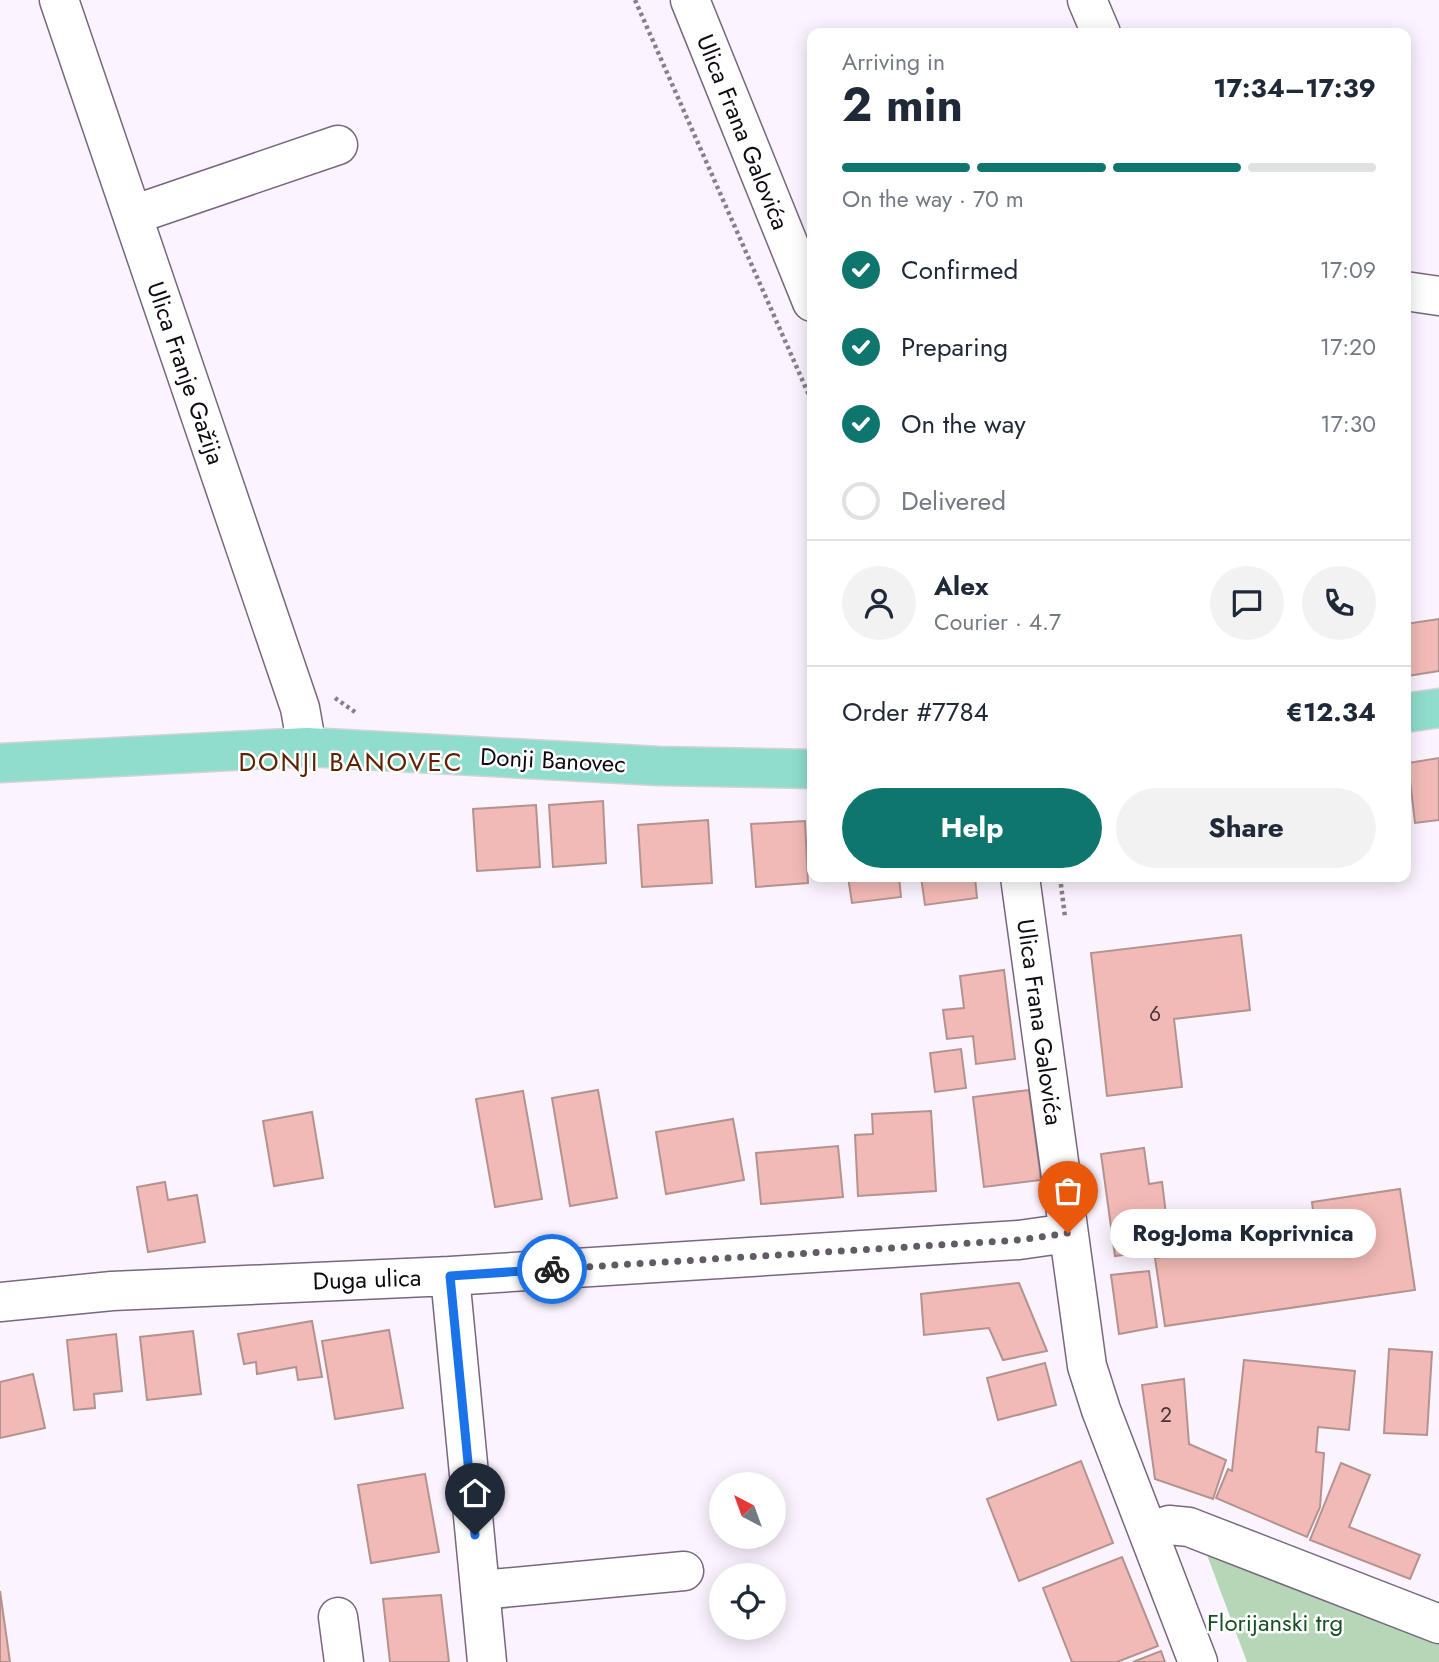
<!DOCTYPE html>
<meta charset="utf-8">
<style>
body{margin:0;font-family:Jost,sans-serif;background:#f2f2f3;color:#1f2937;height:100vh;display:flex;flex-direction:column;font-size:26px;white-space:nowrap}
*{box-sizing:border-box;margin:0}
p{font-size:23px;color:#747a83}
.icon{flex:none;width:38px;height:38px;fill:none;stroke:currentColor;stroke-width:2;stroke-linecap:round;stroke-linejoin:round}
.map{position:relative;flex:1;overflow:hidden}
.details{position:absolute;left:807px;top:28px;width:604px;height:854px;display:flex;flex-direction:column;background:#fff;border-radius:14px;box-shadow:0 4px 18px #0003}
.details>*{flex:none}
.needle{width:46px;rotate:319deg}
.fabs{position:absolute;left:709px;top:1472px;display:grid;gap:14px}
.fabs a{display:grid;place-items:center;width:77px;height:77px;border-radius:50%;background:#fff;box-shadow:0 4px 18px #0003;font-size:35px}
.pin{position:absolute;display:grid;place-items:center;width:60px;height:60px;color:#fff;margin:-72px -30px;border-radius:50% 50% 50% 0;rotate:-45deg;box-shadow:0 0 7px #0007}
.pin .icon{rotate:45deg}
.courier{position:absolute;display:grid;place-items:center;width:70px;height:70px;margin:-35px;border:5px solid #1a73e8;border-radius:50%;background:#fff;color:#222;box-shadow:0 2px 9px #0007}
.bubble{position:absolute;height:49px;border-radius:24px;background:#fff;box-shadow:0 4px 18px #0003;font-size:23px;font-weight:700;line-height:49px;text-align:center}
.head em{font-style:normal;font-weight:700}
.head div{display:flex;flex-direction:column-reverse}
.head{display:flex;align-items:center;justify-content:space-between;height:119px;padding:0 35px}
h1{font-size:46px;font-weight:700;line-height:52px}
.bar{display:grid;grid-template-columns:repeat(4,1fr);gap:10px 7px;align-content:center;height:84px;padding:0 35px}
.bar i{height:9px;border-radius:5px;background:#e0e1e3}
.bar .on{background:#0f766e}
.bar p{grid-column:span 4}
.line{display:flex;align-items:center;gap:18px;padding:0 35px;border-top:2px solid #e0e1e3}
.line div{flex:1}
.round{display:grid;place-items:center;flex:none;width:74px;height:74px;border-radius:37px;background:#f2f2f3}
ol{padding:0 35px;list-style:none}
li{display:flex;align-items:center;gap:21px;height:77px}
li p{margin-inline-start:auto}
li .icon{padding:7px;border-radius:50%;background:#0f766e;color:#fff;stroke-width:4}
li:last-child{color:#747a83}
li i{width:38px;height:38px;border:4px solid #e0e1e3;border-radius:50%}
.cta{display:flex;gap:14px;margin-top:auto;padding:14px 35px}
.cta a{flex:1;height:80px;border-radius:42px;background:#0f766e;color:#fff;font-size:28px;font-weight:700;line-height:80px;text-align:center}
.cta a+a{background:#f2f2f3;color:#1f2937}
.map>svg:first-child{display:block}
.green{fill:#b5d7b8}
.building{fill:#f2bab6;stroke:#b4928f;stroke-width:2}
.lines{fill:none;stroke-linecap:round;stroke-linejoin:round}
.minor-casing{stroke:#78677f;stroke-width:41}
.major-casing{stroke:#d4d3d4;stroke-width:41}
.path{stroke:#87808a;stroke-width:4.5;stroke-dasharray:3.5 3.5;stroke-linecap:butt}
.minor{stroke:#fff;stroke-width:38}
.major{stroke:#90ddcd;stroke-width:38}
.done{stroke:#625b65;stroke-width:7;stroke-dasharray:0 12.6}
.route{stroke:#1a73e8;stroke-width:9}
.labels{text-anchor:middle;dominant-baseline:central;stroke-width:5;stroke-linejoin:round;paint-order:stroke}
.number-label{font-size:21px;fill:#48353b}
.street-label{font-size:24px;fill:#0f0912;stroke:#fff}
.park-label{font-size:24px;fill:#175123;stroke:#fff}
.neighbourhood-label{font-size:26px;letter-spacing:2px;fill:#5f2100;stroke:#fff}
</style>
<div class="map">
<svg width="1439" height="1662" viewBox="0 0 1439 1662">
<rect width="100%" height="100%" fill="#fbf3fe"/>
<path class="green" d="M1207,1555L1439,1639V1662H1247Z"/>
<path class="building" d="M1439,619V671L1407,676L1405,624Z
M1439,758V820L1415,823L1408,763Z
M603,801L606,863L553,867L549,805Z
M536,805L540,867L477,871L473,809Z
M708,820L712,883L642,887L638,825Z
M805,821L808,883L756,887L751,824Z
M848,877H899L901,897L852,903Z
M921,877H975L977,898L925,905Z
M1241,935L1250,1010L1174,1019L1182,1087L1107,1096L1091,953Z
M1004,970L1015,1059L976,1064L973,1036L947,1039L943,1010L964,1008L960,976Z
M961,1049L966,1088L935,1092L930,1053Z
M598,1090L617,1198L570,1206L552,1098Z
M1029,1090L1041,1180L984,1187L973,1097Z
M523,1091L542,1199L495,1207L476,1099Z
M931,1111L936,1191L858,1196L855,1135L873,1134L872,1114Z
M312,1112L323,1178L274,1186L263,1121Z
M733,1119L744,1180L666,1194L656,1132Z
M838,1146L843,1197L761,1204L756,1153Z
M1144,1148L1149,1184L1162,1182L1167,1223L1155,1225L1158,1250L1115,1256L1101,1154Z
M165,1182L168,1200L197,1195L205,1242L148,1252L137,1187Z
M1400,1189L1415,1290L1165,1326L1155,1258L1316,1235L1312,1202Z
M1149,1271L1157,1327L1119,1334L1111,1275Z
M1019,1283L1047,1351L1003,1360L989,1328L924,1335L921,1294Z
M312,1321L322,1377L298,1380L296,1367L257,1374L256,1362L244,1364L238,1334Z
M389,1330L403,1408L335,1419L322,1341Z
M193,1331L201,1394L147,1400L140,1337Z
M116,1334L122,1391L94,1394L95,1408L74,1410L67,1340Z
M1389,1349L1432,1352L1427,1435L1384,1433Z
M1244,1360L1355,1371L1349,1430L1318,1427L1316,1452L1324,1453L1320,1507L1307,1537L1216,1498L1228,1469L1232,1471Z
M1045,1363L1056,1405L998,1420L987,1378Z
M33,1374L45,1428L0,1438V1382Z
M1184,1379L1189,1444L1226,1460L1213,1499L1155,1479L1142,1385Z
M1081,1461L1113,1543L1019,1581L987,1499Z
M1341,1463L1370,1475L1349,1527L1420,1555L1410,1579L1310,1540Z
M425,1474L439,1552L371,1563L358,1485Z
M1122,1557L1158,1646L1117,1662H1072L1043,1588Z
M0,1591L10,1662H0Z
M441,1595L449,1662H390L383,1599Z
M1161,1651L1165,1662H1133Z"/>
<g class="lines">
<g class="minor-casing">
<path id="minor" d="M59,0L300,708L307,747
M690,0L812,302
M1087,0L1101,33
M133,215L338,145
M1405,291L1439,296
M1020,877L1087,1366L1101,1410L1198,1662
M450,1276L487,1662
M0,1302L112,1291L450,1276L1019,1240L1068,1233
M1150,1531L1169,1525L1189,1527L1439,1624
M481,1590L684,1571
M338,1617L344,1662"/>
</g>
<g class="major-casing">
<path id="major" d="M1405,713L1439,708
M0,763L307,747L659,766L812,769"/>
</g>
<path class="path" d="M635,0L812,402
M335,698L355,712
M1060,877L1065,917"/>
<use href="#minor" class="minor"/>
<use href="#major" class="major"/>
</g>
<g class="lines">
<path class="done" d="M552,1269L1019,1240L1068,1233"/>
<path class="route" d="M475,1535L450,1276L552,1269"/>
</g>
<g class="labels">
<g class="number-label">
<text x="1155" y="1014">6</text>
<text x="1166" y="1415">2</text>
</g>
<g class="street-label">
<text transform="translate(743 132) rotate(68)">Ulica Frana Galovića</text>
<text transform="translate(186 373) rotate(71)">Ulica Franje Gažija</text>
<text transform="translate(553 760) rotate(3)">Donji Banovec</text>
<text transform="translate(1040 1022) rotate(82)">Ulica Frana Galovića</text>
<text transform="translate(367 1279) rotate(-2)">Duga ulica</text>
</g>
<g class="park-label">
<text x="1275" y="1622">Florijanski trg</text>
</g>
<g class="neighbourhood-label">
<text x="351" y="762">DONJI BANOVEC</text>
</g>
</g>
</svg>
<div class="fabs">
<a><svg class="needle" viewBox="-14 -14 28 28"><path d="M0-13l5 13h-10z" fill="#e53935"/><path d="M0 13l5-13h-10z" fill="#747a83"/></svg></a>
<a><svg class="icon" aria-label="locate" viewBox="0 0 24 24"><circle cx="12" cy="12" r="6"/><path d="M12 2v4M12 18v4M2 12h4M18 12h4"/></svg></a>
</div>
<div class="pin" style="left:1068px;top:1233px;background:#ea580c"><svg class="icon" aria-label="bag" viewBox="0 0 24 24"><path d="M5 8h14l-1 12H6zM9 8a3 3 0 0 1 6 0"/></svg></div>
<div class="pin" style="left:475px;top:1535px;background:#1f2937"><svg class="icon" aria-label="home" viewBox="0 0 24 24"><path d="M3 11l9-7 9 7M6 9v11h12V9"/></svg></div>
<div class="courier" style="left:552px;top:1269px"><svg class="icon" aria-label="bike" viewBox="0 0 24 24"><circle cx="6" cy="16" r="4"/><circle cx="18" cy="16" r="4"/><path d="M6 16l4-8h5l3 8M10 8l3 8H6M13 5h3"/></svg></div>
<div class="bubble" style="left:1110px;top:1209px;width:266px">Rog-Joma Koprivnica</div>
<section class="details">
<div class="head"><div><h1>2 min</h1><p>Arriving in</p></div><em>17:34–17:39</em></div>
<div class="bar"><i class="on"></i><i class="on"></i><i class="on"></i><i></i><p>On the way · 70 m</p></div>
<ol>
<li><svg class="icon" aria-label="check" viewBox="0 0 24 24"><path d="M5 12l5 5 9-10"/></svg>Confirmed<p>17:09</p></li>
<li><svg class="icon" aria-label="check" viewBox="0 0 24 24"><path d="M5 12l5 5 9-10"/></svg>Preparing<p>17:20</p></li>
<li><svg class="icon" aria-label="check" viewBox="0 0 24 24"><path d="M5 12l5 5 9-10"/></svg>On the way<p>17:30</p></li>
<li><i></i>Delivered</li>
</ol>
<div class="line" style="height:126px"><a class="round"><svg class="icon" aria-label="person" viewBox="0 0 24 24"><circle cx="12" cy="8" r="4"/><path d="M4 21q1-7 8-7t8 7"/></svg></a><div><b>Alex</b><p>Courier · 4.7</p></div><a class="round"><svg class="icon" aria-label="chat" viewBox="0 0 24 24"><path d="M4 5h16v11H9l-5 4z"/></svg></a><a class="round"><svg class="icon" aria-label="phone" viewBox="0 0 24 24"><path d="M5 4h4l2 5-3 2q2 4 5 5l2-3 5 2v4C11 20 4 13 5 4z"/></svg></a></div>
<div class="line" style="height:91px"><div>Order #7784</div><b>€12.34</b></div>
<div class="cta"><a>Help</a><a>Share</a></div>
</section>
</div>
